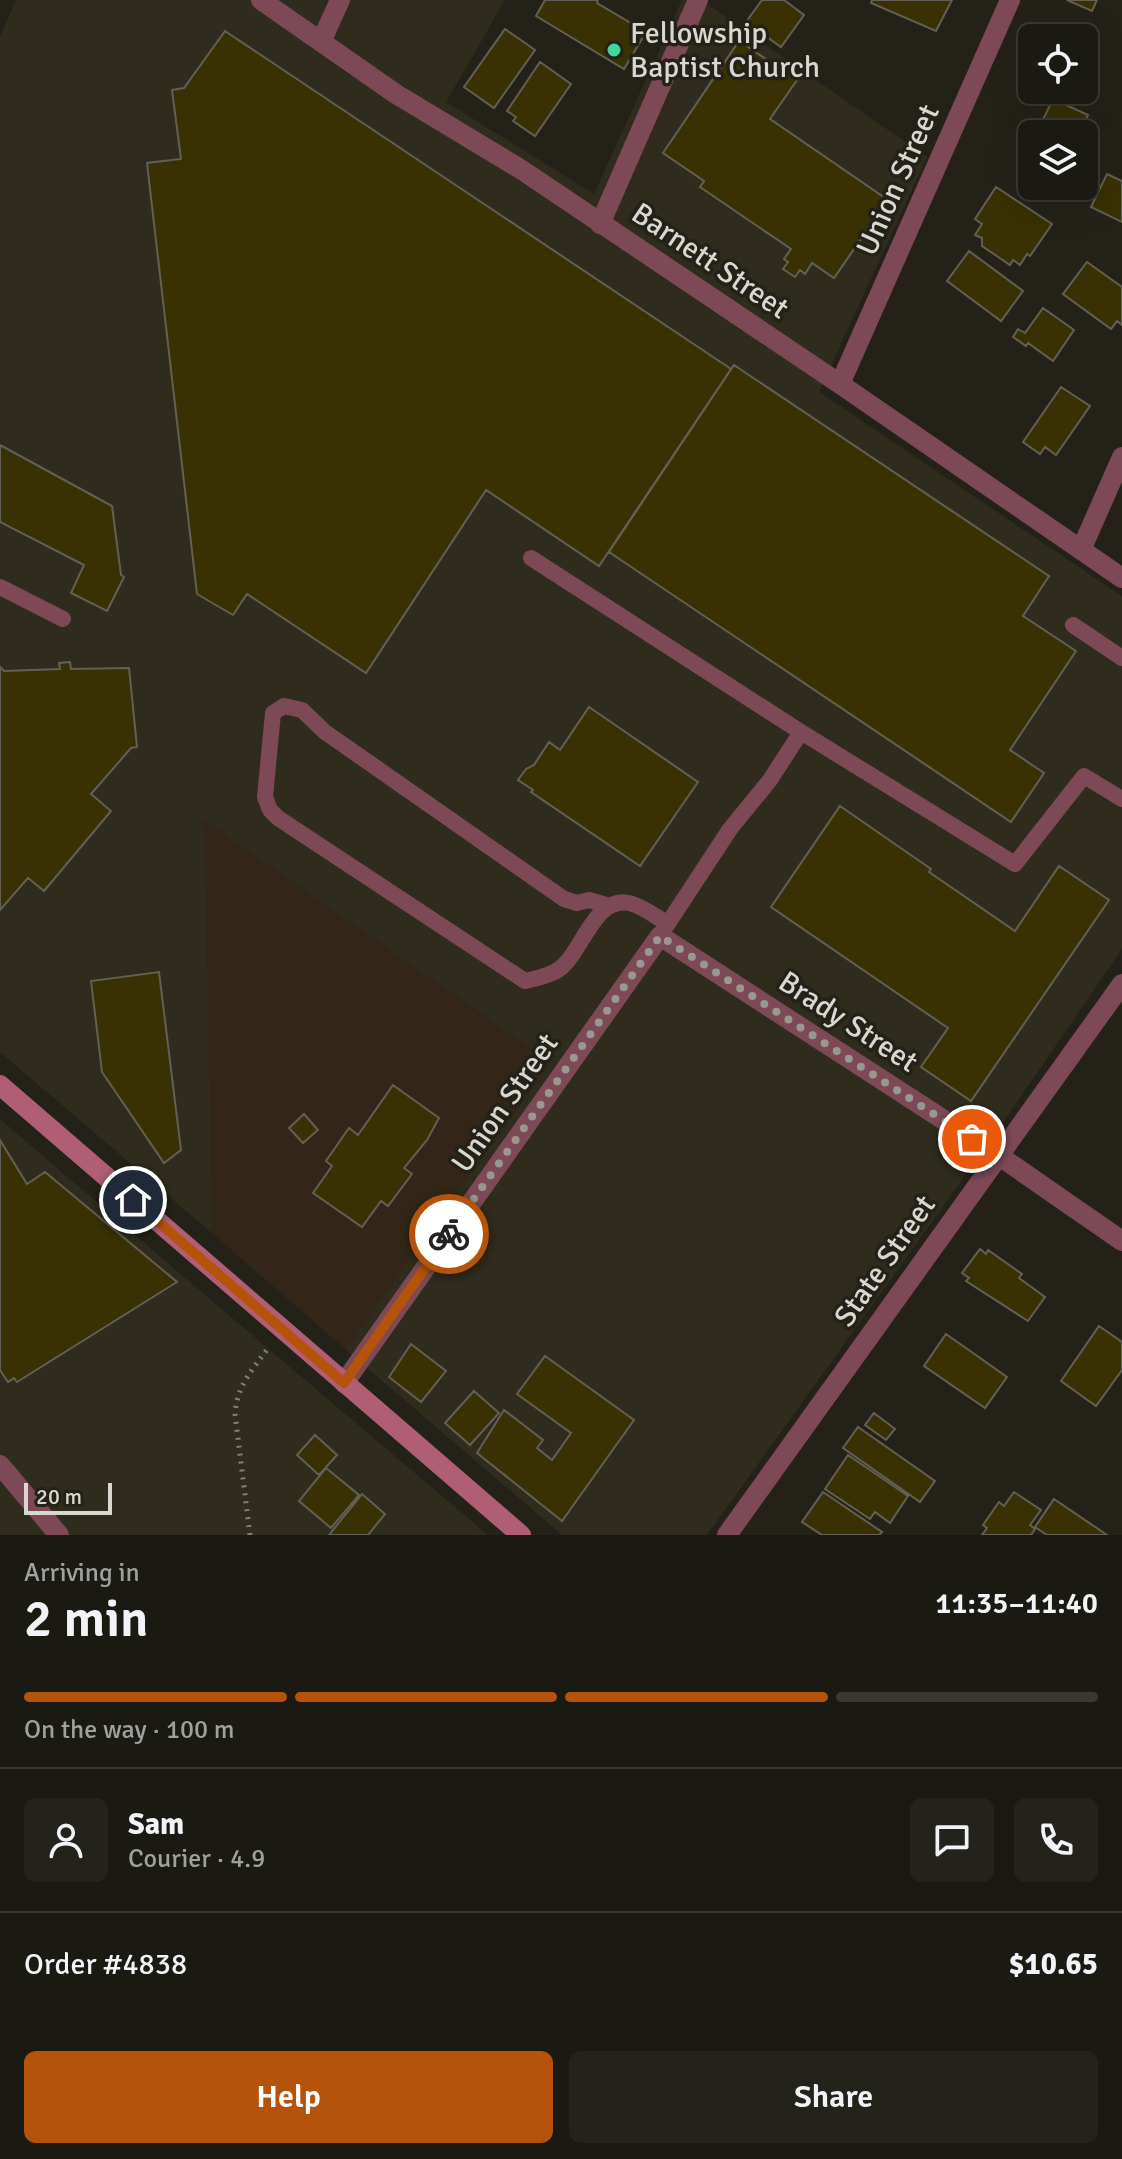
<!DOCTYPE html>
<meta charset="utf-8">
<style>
body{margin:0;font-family:Signika,sans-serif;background:#24231b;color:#f1f3f6;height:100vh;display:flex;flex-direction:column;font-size:30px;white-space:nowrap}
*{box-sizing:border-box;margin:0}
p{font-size:26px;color:#a0a19f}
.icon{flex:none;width:44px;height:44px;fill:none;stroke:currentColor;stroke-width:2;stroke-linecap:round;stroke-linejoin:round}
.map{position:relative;height:1535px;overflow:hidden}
.panel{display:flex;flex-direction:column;background:#1b1a12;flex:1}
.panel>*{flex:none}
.controls{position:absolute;left:1018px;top:24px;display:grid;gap:16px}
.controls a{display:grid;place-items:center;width:80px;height:80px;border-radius:12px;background:#1b1a12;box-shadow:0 8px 32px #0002,0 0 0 2px #393832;font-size:40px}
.scale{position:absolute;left:24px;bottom:20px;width:88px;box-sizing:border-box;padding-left:8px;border:4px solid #d8d7d1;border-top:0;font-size:22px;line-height:28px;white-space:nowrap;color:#d8d7d1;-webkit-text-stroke:6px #242218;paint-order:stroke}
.pin{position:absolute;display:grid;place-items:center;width:68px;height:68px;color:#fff;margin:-34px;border:4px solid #fff;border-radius:50%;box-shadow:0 2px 8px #0007}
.courier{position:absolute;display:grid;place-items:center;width:80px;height:80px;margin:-40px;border:6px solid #b45309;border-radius:50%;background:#fff;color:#222;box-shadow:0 2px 10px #0007}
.head em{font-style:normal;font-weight:600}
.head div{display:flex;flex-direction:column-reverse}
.head{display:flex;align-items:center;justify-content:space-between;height:136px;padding:0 24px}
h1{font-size:52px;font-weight:600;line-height:60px}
.bar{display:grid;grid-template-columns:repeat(4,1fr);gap:12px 8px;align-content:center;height:96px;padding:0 24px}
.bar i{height:10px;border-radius:6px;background:#393832}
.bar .on{background:#b45309}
.bar p{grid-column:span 4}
.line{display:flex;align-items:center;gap:20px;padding:0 24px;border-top:2px solid #393832}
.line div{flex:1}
.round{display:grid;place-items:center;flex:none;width:84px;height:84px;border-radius:12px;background:#24231b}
.button{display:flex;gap:16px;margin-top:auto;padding:16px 24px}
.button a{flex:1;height:92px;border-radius:12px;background:#b45309;color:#fff;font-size:32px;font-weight:600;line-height:92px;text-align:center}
.button a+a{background:#24231b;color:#f1f3f6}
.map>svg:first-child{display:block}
.built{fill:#2f2c1d}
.education{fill:#332619}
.building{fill:#393004;stroke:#626055;stroke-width:2}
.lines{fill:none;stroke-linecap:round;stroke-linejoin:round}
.path{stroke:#828078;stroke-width:5;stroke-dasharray:2 6;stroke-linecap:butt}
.service{stroke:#7d4957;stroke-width:16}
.minor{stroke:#7d4957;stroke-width:20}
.secondary{stroke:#b05e75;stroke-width:20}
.done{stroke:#999890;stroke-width:8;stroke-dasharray:0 14.4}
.route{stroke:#b45309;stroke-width:10}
.poi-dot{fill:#46d49e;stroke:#242218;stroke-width:3}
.labels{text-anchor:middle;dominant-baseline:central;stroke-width:7;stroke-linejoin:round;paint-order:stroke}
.poi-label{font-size:30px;fill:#d8d7d1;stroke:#242218;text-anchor:start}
.street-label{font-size:30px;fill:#d8d7d1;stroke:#242218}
</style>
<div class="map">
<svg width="1122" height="1535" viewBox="0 0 1122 1535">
<rect width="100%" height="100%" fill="#242218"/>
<path class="built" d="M16,0H505L446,102L594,194L682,0H701L927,157L819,392L1122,596V949L993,1137L707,1535H562L345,1349L550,1062L205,821L213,1234L0,1052V37Z
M0,1119L191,1283L488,1535H0Z"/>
<path class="education" d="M204,820L550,1062L345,1349L213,1234Z"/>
<path class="building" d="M545,0H598L597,3L646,32L624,69L536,16Z
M762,0H784L804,15L781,47L746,22Z
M872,0H952L936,31L871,3Z
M1067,0H1097L1092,11Z
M505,29L535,50L494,108L464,87Z
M225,31L731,369L599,566L486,490L366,673L247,594L233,615L197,594L147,163L181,159L172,90L184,88Z
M739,41L797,80L770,119L888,200L834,278L812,263L805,274L800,270L795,277L783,269L788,262L784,259L791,249L700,187L704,181L663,153Z
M540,62L571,84L535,136L513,121L516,117L507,111Z
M1053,99L1088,115L1081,130L1084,132L1083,134H1036Z
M1107,174L1122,181V222L1091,207Z
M996,187L1052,224L1030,256L1027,254L1020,265L1013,260L1010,265L982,246V238L975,235L982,224L975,219Z
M969,251L1023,291L1001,321L947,281Z
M1087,262L1122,287V325L1117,321L1111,329L1063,294Z
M1043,308L1074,330L1053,361L1028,343L1026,346L1013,337L1018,329L1025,333Z
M734,365L1049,576L1023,616L1076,651L1010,750L1044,773L1011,822L609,552Z
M1061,387L1090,406L1056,455L1045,447L1040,454L1023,442Z
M0,445L112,506L121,575L124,577L107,611L71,593L84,565L0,522Z
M70,662L71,669L129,668L137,747L131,748L91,794L111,811L44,891L28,878L0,910V667L4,671L60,669L59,663Z
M589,707L698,782L640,866L531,792L533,790L518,780L526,769L534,765L549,742L560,750Z
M840,806L931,869L929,872L1015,931L1059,866L1109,900L971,1101L921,1067L948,1028L771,907Z
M159,972L181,1150L164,1163L102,1072L91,981Z
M393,1085L439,1118L427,1140L404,1168L412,1174L388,1206L381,1201L362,1227L313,1193L332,1166L326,1161L349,1128L358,1135Z
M304,1114L318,1130L303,1143L289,1128Z
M0,1140L27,1184L45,1172L177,1282L17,1382L14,1378L8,1382L0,1370Z
M980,1249L986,1254L988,1250L1022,1274L1019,1278L1045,1297L1028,1321L966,1281L969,1278L962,1273Z
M1099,1326L1122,1342V1370L1096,1406L1061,1381Z
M946,1334L1007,1377L985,1408L924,1366Z
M411,1344L446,1371L421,1402L389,1377Z
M545,1356L634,1420L562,1521L477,1453L504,1410L543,1440L537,1448L552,1460L571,1433L517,1394Z
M474,1391L499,1413L470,1445L445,1423Z
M874,1413L895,1429L886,1440L865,1425Z
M858,1427L935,1481L920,1502L843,1448Z
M315,1435L337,1455L319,1475L297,1455Z
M848,1455L908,1496L890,1523L875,1512L870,1519L825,1489Z
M326,1468L359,1495L331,1528L299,1501Z
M823,1492L882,1532L879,1535H822L802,1522Z
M1014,1492L1041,1510L1030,1525L1035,1529L1031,1535H982L987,1528L983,1525L999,1502L1004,1506Z
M362,1494L385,1514L368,1535H329Z
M1054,1499L1107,1535H1047L1035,1527Z"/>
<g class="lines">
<path class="path" d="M250,1535L235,1414C237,1385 253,1369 269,1347"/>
<path class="service" d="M531,558L801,732
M0,587L63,619
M1073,625L1122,658
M610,906L589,900L577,903L564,899L325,732L302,710L284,706L273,713L265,797L270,810L278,818L525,981C538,978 555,975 565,964C583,946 597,896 629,903C643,906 656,917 668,924
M663,931L730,829L770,780L801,732L1015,864L1084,776L1122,799"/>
<path class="minor" d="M261,0L396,94L522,170L840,384L1122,578
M321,42L340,0
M600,224L698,0
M840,384L1010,0
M1081,550L1122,457
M344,1383L660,936L998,1155L1122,1241
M0,1465L59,1535
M727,1535L1122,984"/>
<path class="secondary" d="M0,1085L521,1535"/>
</g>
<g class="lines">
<path class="done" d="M449,1234L660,936L972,1139"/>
<path class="route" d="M133,1200L344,1383L449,1234"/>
</g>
<circle class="poi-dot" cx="614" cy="50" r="8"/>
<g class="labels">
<g class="poi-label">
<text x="630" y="33">Fellowship<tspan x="630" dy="34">Baptist Church</tspan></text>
</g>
<g class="street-label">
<text transform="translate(898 180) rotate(-66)">Union Street</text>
<text transform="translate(710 261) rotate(34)">Barnett Street</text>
<text transform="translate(848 1022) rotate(33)">Brady Street</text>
<text transform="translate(505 1103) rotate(-55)">Union Street</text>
<text transform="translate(885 1261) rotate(-55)">State Street</text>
</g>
</g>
</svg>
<div class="controls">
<a><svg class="icon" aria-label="locate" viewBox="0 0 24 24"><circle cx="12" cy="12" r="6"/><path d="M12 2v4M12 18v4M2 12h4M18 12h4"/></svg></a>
<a><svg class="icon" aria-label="layers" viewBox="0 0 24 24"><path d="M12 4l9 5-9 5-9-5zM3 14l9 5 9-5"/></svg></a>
</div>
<div class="scale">20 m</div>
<div class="pin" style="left:972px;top:1139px;background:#ea580c"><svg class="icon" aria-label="bag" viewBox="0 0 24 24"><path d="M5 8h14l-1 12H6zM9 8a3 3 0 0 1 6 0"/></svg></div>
<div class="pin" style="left:133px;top:1200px;background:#1f2937"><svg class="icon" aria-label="home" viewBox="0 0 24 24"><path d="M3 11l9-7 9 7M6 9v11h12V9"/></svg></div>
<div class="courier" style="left:449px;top:1234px"><svg class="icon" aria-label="bike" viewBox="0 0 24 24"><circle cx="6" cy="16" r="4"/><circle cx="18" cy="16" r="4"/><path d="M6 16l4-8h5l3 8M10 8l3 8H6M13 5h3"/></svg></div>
</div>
<section class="panel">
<div class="head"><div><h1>2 min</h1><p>Arriving in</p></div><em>11:35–11:40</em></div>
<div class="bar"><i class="on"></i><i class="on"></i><i class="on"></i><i></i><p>On the way · 100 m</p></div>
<div class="line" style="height:144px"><a class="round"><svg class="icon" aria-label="person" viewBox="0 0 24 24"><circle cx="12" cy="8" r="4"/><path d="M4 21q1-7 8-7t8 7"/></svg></a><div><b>Sam</b><p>Courier · 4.9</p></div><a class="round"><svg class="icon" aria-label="chat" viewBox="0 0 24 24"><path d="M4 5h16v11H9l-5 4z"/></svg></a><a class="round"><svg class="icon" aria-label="phone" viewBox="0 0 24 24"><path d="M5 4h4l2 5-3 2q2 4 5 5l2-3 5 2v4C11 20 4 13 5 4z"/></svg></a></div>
<div class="line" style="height:104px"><div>Order #4838</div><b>$10.65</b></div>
<div class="button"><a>Help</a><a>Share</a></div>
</section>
